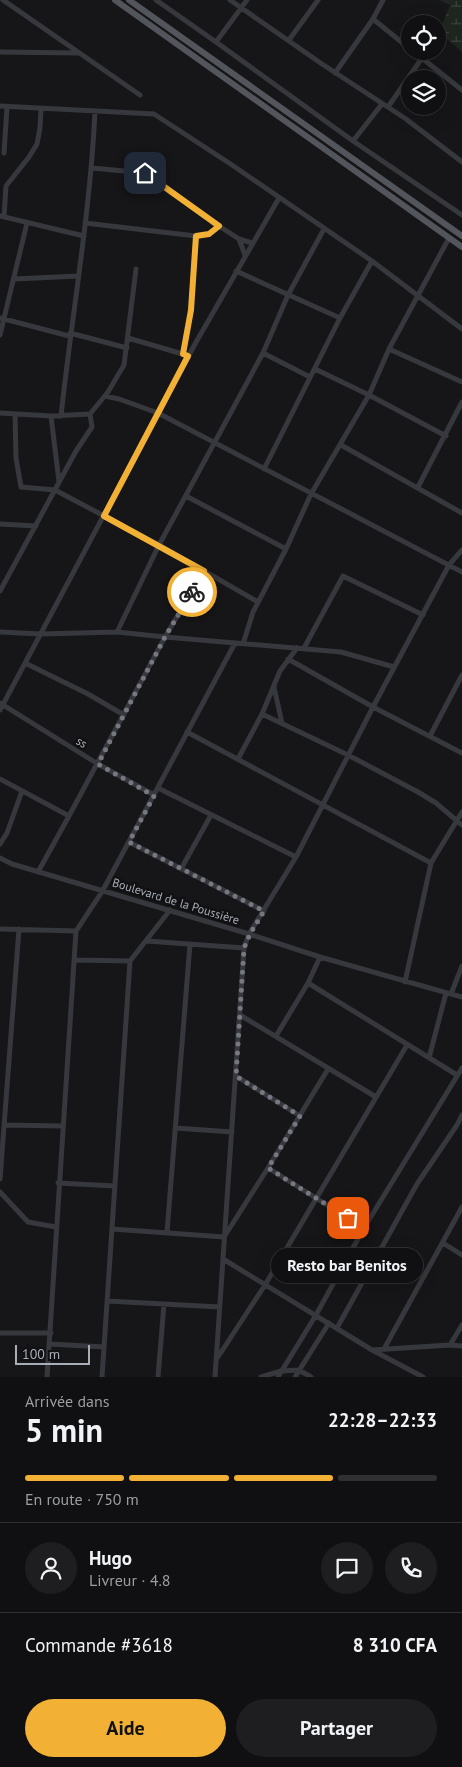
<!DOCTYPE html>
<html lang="fr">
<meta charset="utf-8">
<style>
body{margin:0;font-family:"PT Sans",sans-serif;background:#1e1e20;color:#f1f3f6;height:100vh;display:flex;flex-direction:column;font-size:19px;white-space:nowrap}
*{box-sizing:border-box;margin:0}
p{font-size:16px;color:#9c9d9f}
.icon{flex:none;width:28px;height:28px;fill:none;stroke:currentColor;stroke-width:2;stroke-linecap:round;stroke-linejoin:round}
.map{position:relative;height:1377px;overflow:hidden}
.panel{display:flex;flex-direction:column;background:#101012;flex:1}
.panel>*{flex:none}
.controls{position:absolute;left:401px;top:15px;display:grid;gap:10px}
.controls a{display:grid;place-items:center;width:45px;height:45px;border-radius:50%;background:#101012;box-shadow:0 5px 20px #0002,0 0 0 1px #303032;font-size:25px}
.scale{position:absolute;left:15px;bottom:12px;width:75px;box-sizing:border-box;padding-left:5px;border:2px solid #a8adb8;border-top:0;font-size:14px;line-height:18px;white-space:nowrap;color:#a8adb8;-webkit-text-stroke:4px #111113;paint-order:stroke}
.pin{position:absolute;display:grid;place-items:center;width:42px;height:42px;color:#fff;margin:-21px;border-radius:10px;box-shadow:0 2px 8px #0006}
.courier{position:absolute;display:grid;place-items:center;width:50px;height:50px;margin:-25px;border:4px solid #f2b134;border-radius:50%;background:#fff;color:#222;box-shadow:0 1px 6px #0007}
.bubble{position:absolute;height:35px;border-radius:18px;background:#101012;box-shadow:0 5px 20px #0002,0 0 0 1px #303032;font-size:16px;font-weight:700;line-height:35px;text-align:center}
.headline em{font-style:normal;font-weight:700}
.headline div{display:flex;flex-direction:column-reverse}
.headline{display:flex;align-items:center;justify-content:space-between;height:85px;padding:0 25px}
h1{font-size:32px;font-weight:700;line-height:38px}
.bar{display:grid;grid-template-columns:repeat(4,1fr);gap:8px 5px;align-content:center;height:60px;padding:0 25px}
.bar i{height:6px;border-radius:4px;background:#303032}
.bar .on{background:#f2b134}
.bar p{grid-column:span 4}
.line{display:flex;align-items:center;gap:12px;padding:0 25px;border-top:1px solid #303032}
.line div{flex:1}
.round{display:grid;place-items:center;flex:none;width:52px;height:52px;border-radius:26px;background:#1e1e20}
.action{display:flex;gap:10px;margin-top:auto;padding:10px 25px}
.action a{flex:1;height:58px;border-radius:30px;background:#f2b134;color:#111;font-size:20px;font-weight:700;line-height:58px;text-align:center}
.action a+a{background:#1e1e20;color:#f1f3f6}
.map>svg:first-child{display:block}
.wetland{fill:url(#wetland-marsh)}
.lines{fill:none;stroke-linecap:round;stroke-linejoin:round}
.minor{stroke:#37383d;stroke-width:5}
.major{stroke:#53555c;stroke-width:6}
.done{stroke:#757880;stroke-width:5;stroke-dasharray:0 9}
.route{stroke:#f2b134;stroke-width:6}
.labels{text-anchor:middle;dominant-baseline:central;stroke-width:5;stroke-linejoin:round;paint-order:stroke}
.street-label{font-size:12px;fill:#a8adb8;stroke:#111113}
</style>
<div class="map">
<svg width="462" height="1377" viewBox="0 0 462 1377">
<defs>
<pattern id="wetland-marsh" width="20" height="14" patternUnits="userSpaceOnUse" patternTransform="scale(1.25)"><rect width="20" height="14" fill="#1e261f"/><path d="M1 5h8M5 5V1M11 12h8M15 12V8" fill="none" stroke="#3c433d"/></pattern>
</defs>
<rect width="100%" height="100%" fill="#161618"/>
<path class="wetland" d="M439,0H462V54L460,50L439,32L450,5Z"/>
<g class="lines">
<path class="minor" d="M3,0L140,95
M156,0L216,42L353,141L462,215
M230,0L322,64L406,119L462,162
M383,0L373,19L410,49
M289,40L318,0
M216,42L247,0
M413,51L462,90
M0,52L79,53
M335,73L373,19
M0,106L154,114L232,165L372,261L462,329
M388,107L422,58
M353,141L382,104
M4,153L7,107
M92,168L145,173L219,226L239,239L252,243
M0,216L84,236
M4,217L6,186L29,157L37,144L40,128L41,109
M85,223L196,236L209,234L219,226
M239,239L245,255
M236,271L340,318
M14,279L78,276
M0,318L69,336
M70,333L127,348
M0,335L27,223
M128,338L186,355
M389,349L462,382
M263,353L310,377
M183,354L191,310L196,236
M315,369L369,395L446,436
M105,396L119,399L158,413L462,572
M0,413L51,416L90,414L108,392L124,365L136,269
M15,414L16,458L21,487L55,490L159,545L258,602
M51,416L59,482
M61,416C72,314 90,214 95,112
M341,445L462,513
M264,469L340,318L372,261
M418,487L462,402
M186,496L286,549
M0,524L36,526
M0,591L76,451L92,427L90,414
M0,632L41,634L117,632L165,637L341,652L394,667
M117,632L159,545L263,353L288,295L324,229
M243,644L253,612L286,549L311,494L369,395L389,349L449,238
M304,648L343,576L423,615
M288,659L373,707L462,753
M25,663L88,694L124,715
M274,687L282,723
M0,703L98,764L154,795
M0,710L195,344L279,198
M262,714L348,755L418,792L436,803L462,825
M187,732L431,863
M430,736L462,675
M238,759L262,714L280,671L297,648
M0,779L69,816
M158,788L296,857
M129,842L264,911
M0,844L7,833L22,791
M0,858L12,864L249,934L320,957L462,997
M181,869L211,815
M38,872L69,816L165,637L204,571
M0,929L76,931
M147,941L244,948
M320,957L308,983L457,1075
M75,960L130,961L170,910
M405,982L431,863L462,812
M451,994L462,966
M240,1015L376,1097
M276,1036L308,983
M429,1058L446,993
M236,1076L300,1116
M5,1125L63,1126
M176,1128L232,1132
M268,1168L364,1228
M0,1179L19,929
M58,1183L115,1186
M0,1192L28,1222L56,1227
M112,1229L224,1237L268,1168L328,1069
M167,1232L190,944
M443,1243L462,1255
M223,1259L372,1350L450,1345L462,1346
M107,1301L220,1307
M337,1328L417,1184L457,1125L462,1115
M0,1333H51
M50,1344L104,1347
M450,1345L462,1325
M384,1349L462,1207
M372,1350L423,1377
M218,1357L265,1285L407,1045
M47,1377L76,931L103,890L235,643
M102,1377L130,961
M158,1377L164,1304
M215,1377L244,948L249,934L296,857L373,707L449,565L462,550
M261,1377L281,1371L299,1370L311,1377
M278,1377L316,1315L364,1228L462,1068
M295,1377L329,1323"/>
<path class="major" d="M115,0L462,247
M129,0L462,236"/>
</g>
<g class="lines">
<path class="done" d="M192,592L165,637L98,764L154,796L129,842L264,911L250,934L244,948L236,1076L300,1116L268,1168L348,1218"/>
<path class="route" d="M145,173L219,226L209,234L196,236L191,310L183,354L188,356L104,516L204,571L192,592"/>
</g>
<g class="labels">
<g class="street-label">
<text transform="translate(82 742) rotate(32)">ss</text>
<text transform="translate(176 901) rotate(17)">Boulevard de la Poussière</text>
</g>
</g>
</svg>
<div class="controls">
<a><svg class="icon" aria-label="locate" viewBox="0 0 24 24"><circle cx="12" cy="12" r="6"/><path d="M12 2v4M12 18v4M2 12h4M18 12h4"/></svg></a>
<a><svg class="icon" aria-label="layers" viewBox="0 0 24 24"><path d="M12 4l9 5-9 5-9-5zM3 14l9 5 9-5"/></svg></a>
</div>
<div class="scale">100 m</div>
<div class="pin" style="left:348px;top:1218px;background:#ea580c"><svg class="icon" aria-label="bag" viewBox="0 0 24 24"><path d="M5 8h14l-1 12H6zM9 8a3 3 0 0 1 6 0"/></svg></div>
<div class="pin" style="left:145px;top:173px;background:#1f2937"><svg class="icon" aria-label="home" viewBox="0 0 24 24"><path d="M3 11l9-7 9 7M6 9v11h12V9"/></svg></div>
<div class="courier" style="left:192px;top:592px"><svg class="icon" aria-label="bike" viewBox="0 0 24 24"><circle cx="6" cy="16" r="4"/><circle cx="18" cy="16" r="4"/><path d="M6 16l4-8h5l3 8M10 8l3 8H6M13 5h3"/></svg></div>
<div class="bubble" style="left:271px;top:1248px;width:152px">Resto bar Benitos</div>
</div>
<section class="panel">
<div class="headline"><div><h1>5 min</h1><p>Arrivée dans</p></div><em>22:28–22:33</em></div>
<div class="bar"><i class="on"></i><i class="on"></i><i class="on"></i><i></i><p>En route · 750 m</p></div>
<div class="line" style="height:90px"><a class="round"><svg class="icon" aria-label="person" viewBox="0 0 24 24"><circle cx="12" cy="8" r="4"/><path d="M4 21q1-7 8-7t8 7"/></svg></a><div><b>Hugo</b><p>Livreur · 4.8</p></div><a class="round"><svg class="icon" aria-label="chat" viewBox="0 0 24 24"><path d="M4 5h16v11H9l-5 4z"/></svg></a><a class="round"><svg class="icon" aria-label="phone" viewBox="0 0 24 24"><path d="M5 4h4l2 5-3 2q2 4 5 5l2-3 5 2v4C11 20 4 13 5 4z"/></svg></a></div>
<div class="line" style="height:65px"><div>Commande #3618</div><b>8 310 CFA</b></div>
<div class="action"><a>Aide</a><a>Partager</a></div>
</section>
